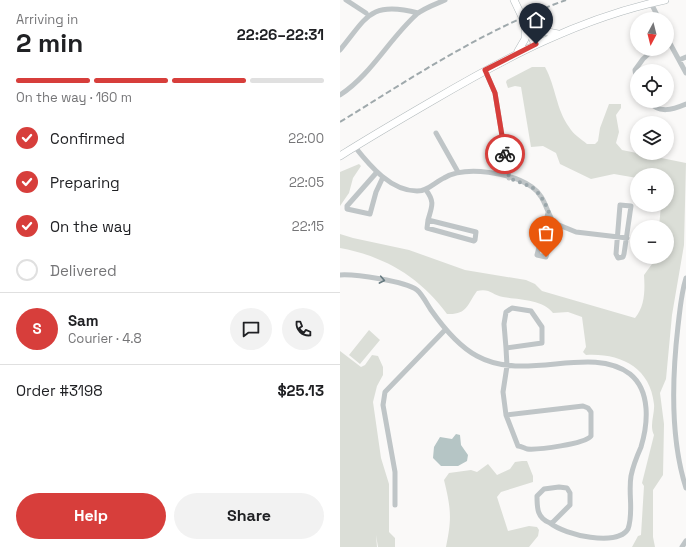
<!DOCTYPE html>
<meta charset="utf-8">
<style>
body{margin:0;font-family:"Space Grotesk",sans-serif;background:#f2f2f2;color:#202124;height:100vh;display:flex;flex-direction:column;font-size:15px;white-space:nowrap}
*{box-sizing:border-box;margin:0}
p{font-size:13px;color:#757577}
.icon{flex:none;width:22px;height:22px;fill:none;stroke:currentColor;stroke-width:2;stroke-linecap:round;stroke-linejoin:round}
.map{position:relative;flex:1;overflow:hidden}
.drawer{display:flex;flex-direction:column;background:#fff;width:340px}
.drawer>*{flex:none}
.needle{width:26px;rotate:187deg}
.controls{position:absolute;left:290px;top:12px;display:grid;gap:8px}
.controls a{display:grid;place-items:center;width:44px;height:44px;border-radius:50%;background:#fff;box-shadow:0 2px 6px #0003;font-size:20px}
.pin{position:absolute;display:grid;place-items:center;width:34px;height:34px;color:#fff;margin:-41px -17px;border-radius:50% 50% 50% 0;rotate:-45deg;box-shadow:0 0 4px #0007}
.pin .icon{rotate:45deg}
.courier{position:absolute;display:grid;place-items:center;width:40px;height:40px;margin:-20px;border:3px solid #d73e3b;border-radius:50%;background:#fff;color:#222;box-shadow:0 1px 5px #0007}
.head em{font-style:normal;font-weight:700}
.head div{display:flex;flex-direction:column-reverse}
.head{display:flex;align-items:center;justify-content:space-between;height:68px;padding:0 16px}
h1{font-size:26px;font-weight:700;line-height:30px}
.bar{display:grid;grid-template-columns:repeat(4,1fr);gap:6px 4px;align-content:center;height:48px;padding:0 16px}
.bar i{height:5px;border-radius:3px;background:#e0e0e0}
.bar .current{background:#d73e3b}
.bar p{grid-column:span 4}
.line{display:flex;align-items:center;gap:10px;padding:0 16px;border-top:1px solid #e0e0e0}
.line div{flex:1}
.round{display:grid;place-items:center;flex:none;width:42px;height:42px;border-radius:21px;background:#f2f2f2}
ol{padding:0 16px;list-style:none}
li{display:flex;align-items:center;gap:12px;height:44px}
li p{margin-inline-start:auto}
li .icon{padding:4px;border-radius:50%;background:#d73e3b;color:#fff;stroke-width:4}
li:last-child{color:#757577}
li i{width:22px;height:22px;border:2px solid #e0e0e0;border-radius:50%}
.button{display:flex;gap:8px;margin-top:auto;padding:8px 16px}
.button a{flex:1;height:46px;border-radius:24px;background:#d73e3b;color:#fff;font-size:16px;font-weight:700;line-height:46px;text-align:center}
.button a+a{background:#f2f2f2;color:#202124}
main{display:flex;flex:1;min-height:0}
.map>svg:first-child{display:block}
.green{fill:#dbded7}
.water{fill:#b5c5c5}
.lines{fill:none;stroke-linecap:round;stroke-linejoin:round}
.secondary-casing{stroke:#b2babc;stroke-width:8}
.street{stroke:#bfc5c7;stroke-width:5}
.secondary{stroke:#fff;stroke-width:7}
.rail{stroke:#9fa9ac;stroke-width:2;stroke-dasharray:6 3;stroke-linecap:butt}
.oneway{stroke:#667a80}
.done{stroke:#9aa6aa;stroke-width:4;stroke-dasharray:0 7.2}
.route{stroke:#d73e3b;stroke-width:5}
</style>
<main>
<section class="drawer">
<div class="head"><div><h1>2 min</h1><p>Arriving in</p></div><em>22:26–22:31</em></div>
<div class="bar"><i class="current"></i><i class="current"></i><i class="current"></i><i></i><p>On the way · 160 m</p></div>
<ol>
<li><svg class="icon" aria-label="check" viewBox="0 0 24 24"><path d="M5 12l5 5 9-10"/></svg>Confirmed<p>22:00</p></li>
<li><svg class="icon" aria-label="check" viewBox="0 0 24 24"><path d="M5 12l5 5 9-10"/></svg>Preparing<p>22:05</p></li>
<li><svg class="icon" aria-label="check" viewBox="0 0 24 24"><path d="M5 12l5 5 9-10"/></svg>On the way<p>22:15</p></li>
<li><i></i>Delivered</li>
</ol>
<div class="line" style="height:72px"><b class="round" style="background:#d73e3b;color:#fff">S</b><div><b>Sam</b><p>Courier · 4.8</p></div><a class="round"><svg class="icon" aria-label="chat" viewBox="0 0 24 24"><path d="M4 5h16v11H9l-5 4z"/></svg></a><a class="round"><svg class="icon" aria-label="phone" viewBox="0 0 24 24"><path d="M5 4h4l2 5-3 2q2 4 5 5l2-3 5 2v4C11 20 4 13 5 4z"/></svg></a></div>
<div class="line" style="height:52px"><div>Order #3198</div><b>$25.13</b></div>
<div class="button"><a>Help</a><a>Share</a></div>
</section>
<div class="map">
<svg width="346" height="547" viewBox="0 0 346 547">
<rect width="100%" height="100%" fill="#faf9f8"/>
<path class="green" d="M192,67H205C216,87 216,109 229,127C233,134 241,139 247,144H255L258,141L260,128L269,104H281V108L276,115L279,132L276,143L282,150L346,163L344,245L332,315L326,379L320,393L324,424L323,475L313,490V537L315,547H292L298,536L301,535L304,486L302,483L314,435C309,425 315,414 314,404C310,367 280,353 246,355L243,352L246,347L242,317L228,312L213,313C202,299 179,300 163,297C152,295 150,288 137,291C127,305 127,315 107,314C80,277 44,256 0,248V234L13,238L69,250L125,270L186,280L195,284L202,291L295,318C305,306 305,290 304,275L312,264L314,257H327V227H319L321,205H327V175H297V178L274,174L251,179L220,164L216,153L203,146L191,147L181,87L175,86L168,88L166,82L167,80Z
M19,164L21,166L13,178L9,193L0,206V172Z
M29,330L40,340L20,364L9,355Z
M0,351L21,367L25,365L32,355L38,356L43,367V375L37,386L33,402L41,458L49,484V532L55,538V547H38L36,535L37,547H0Z
M182,461H187L193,476V482L161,492L157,497L168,531L189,526L197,527L199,530L198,536L189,547H106C112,518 111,509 104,480L109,473L131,470L137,472L148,464L157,475L170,469L175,462Z"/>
<path class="water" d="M116,434L120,435L121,445L128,455L127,461L118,466H101L93,458L94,447L100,437L112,439Z"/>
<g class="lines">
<g class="secondary-casing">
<path id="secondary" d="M174,0L195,44
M187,23L198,30L218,34
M178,51L185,39V26
M0,156C30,137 61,119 92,101C165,58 240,18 325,0"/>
</g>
<path class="street" d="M6,0L26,13
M311,3L319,19
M327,38L346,73
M0,50C26,19 29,0 78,13
M339,60L346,57
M145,70L155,93L169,178
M297,85L295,70L303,59L314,49
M0,95C31,75 49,39 77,14C84,8 96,4 105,0
M308,101C319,114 332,110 346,104
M96,133L118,172
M15,147C30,166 51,191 77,191C88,191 95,182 104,178C126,165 172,173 192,187C205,196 206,211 214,223L236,232L287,238
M37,172L7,206V209L30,214L36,192L43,177
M86,190C95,202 92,206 88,220L136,232L135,240L134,241L87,228L88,220
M280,205L291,206L284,254L283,257L278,258L276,254Z
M208,213L197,255L206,257L214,223
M0,275C15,274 65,281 77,290C82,294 87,304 91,310C103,327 118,346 137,356C186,383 250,344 290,374C311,391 308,424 301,447C297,456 293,466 291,476C288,494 294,512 288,529C277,547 225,535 210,523
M346,278C341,294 340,310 338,326C332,378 330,438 346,488
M172,308L191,311L202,327V343L166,348L164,324L166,312Z
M166,348L167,366L163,392L166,415
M243,406L248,408L251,412V436C245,444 198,450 187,449C184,448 181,446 178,446L166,415Z
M219,487L227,488L230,493V505L213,522L210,523C197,518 197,508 197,496L204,489Z
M55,505V472L43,405L45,392L105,330
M342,547L346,541"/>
<use href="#secondary" class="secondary"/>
<path class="rail" d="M0,122C73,77 145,29 226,0"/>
</g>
<defs><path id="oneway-chevron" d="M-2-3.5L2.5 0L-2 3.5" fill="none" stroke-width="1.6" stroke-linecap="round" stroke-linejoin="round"/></defs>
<use class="oneway" href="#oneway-chevron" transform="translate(42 280) rotate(11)"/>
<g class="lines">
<path class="done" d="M165,154L169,178L192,187L200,195L208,209L210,217L214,223L206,257"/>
<path class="route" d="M165,154L155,93L145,70L196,44"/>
</g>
</svg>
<div class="controls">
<a><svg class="needle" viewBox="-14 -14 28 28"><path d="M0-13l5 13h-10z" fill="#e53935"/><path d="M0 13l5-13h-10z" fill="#757577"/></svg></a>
<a><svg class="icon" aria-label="locate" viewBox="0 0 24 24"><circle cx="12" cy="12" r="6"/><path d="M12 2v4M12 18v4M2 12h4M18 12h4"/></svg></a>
<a><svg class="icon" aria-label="layers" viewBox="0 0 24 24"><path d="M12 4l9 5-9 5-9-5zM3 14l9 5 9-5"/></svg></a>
<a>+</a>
<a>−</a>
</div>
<div class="pin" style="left:206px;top:257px;background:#ea580c"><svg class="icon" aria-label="bag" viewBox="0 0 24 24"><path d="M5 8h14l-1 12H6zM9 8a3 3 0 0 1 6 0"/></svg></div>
<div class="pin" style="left:196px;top:44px;background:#1f2937"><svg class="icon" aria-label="home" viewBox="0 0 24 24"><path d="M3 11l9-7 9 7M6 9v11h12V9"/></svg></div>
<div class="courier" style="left:165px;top:154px"><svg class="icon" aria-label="bike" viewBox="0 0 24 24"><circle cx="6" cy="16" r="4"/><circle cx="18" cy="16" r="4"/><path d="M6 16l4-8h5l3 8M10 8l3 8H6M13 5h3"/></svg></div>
</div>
</main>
